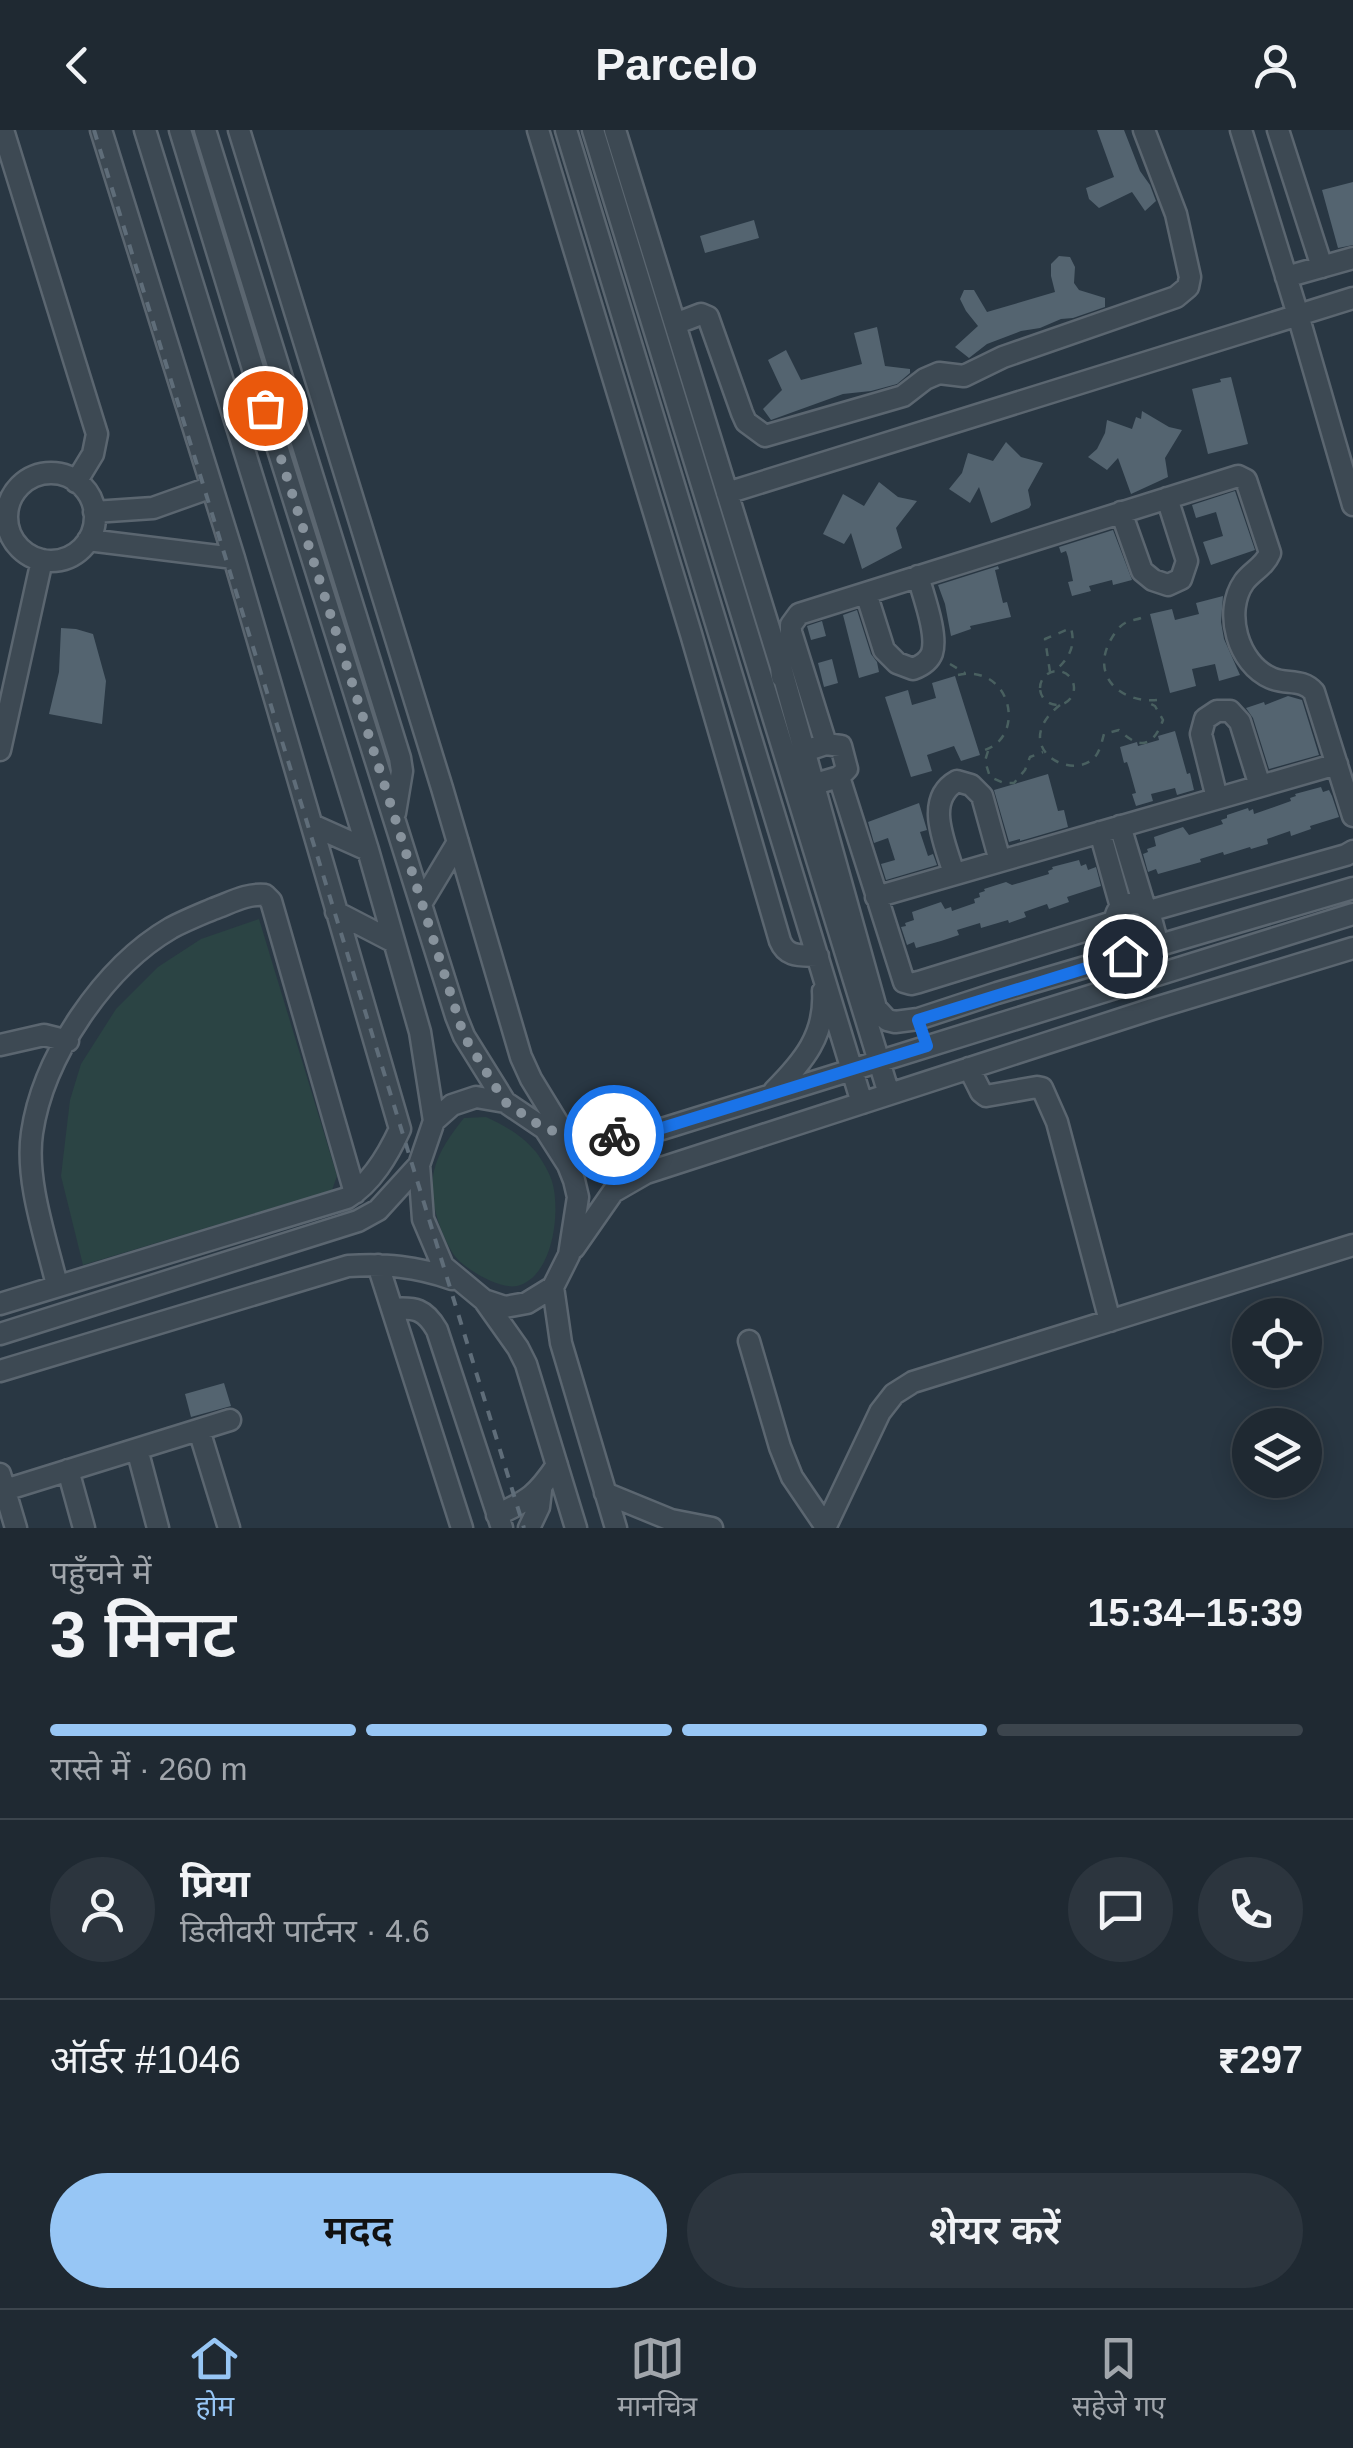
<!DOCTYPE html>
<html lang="hi">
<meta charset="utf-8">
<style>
body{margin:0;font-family:Helvetica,"Noto Sans Devanagari",sans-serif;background:#2c353e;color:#f1f3f6;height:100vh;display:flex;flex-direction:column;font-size:38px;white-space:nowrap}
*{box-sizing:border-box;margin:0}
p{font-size:32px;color:#a1a6ac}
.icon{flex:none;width:55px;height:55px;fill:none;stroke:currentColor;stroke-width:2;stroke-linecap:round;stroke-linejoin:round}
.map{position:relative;height:1398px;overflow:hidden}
.sheet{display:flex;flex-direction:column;background:#1f2932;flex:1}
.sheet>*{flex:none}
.controls{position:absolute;left:1232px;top:1168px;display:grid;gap:20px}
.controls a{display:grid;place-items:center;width:90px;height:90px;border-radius:50%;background:#1f2932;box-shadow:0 5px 25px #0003,0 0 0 2px #3c454d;font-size:50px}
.pin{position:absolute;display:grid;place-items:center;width:85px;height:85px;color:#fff;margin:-42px;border:5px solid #fff;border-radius:50%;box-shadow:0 2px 10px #0007}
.courier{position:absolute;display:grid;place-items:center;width:100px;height:100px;margin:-50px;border:8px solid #1a73e8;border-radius:50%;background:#fff;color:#222;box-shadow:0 2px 12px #0007}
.headline em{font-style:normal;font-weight:600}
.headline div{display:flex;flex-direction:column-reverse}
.headline{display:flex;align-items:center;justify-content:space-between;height:170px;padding:0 50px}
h1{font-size:65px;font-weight:600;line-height:75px}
.bar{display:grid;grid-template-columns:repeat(4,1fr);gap:15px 10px;align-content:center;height:120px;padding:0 50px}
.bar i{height:12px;border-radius:8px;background:#3c454d}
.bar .selected{background:#97c6f5}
.bar p{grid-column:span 4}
.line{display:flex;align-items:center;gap:25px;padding:0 50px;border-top:2px solid #3c454d}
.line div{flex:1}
.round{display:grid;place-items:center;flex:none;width:105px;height:105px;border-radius:52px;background:#2c353e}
.button{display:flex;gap:20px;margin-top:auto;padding:20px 50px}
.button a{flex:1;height:115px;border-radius:60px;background:#97c6f5;color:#111;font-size:40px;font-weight:600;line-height:115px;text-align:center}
.button a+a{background:#2c353e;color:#f1f3f6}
header{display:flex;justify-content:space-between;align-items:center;height:130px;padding:0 50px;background:#1f2932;font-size:45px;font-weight:600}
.tab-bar{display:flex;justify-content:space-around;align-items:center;height:140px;border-top:2px solid #3c454d;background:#1f2932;font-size:28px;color:#a1a6ac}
.tab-bar a{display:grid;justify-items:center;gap:5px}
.tab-bar .selected{color:#97c6f5}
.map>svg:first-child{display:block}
.green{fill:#2b4444}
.building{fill:#546470}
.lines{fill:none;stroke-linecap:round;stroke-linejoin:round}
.minor-casing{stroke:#5b6670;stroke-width:25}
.path{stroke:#496060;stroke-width:2.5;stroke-dasharray:8 8;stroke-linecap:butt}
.minor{stroke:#3d4953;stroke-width:20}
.rail{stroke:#5f6d79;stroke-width:4;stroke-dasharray:10 10;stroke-linecap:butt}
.done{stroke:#87929c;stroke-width:10;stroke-dasharray:0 18}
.route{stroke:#1a73e8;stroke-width:12}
</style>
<header><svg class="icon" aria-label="back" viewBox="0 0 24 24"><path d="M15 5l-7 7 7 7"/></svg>Parcelo<svg class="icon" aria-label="person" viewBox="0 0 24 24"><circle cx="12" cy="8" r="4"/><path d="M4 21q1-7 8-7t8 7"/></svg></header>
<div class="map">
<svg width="1353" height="1398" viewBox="0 0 1353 1398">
<rect width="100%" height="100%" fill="#293743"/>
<path class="green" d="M259,789L337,1046L332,1060L83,1135L61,1046L70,970L81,934L116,879L158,837L201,809Z
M486,987C505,996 522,1005 536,1022C542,1030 551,1045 553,1055C560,1084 553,1147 517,1156C500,1160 460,1137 452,1122C439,1100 428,1067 434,1041C438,1022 452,1003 464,988Z"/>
<path class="building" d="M1097,0H1124L1140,41L1150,55L1156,71L1145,81L1132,62L1099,78L1089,69L1086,58L1114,47Z
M1353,52V115L1338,118L1322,60Z
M754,90L759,108L705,123L700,106Z
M1059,126L1070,127L1075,137L1074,153L1079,160L1105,168V177L1073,188L1061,189L1040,198L1021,201L987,214L969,228L955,217L978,196L966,181L960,169L964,160H974L987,182L1055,162L1051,146V134Z
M877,197L885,236L910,239V243L897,254L871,261L843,264L771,290L763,279L782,260L768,230L786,220L801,250L862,234L854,203Z
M1231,247L1248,314L1208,324L1192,259L1221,252L1220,249Z
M1142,281L1169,297L1182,300L1165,328L1168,347L1131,364L1118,328L1107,340L1088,327L1097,319L1105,303L1107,290L1132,299L1136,287L1141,289Z
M1006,312L1021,327L1043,333L1028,360L1031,375L1029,378L991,393L979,357L970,373L949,359L962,343L968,323L993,331Z
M879,352L898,367L917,371L896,398L902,418L862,439L851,403L844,414L823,404L843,364L864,376Z
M1235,361L1255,420L1211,435L1203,412L1223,406L1216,382L1196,388L1192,375Z
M1113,400L1132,450L1113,455L1112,450L1089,456L1091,461L1072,466L1068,452L1073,451L1068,427L1066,421L1061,423L1059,417Z
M998,436L999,439L995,440L1003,473L1007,472L1011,487L970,496L971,499L951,506L945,474L938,455Z
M1223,466L1221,492L1224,509L1240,545L1219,551L1215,534L1192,539L1196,556L1170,563L1150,484L1172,479L1175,490L1199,484L1196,473Z
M857,480L871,524L877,532L879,542L859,548L843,485Z
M822,491L826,506L811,510L807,496Z
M61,498L76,499L93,504L106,551L102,594L49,584L59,542Z
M832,529L838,553L824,557L818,533Z
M955,546L980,625L961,631L954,616L927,625L932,641L911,647L885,567L908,560L912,575L936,568L932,553Z
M1288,566L1302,570L1319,625L1269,639L1253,588L1246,578L1264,572L1265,575Z
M1175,601L1187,644L1190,643L1194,660L1177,665L1175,658L1151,664L1153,671L1136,676L1132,664L1136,663L1129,638L1127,632L1124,633L1120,617L1137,612L1138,616L1159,610L1158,606Z
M1048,644L1058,681L1064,680L1068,697L1020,711V709L1009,712L994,660Z
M1321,657L1323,662L1329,660L1332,666L1339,687L1310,696L1311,699L1291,706L1290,701L1267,709L1268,714L1251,719L1250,717L1224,725L1223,722L1200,729L1201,732L1158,744L1156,739L1148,742L1143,724L1148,722L1147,719L1156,716L1154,707L1183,697L1189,705L1223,694L1221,690L1227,688V685L1248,678L1249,681L1253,679L1254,684L1291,671L1290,668L1296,666L1295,664Z
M919,673L927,700L920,702L928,726L933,724L937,735L886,750L881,734L895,730L888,708L874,713L868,692Z
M1079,730L1081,736L1086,734L1088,740L1096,737L1101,756L1067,767L1069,772L1049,779L1047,774L1024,782L1026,787L1009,793L1008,790L981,798L980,793L957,800L959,805L941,811L916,818L914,812L907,815L901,797L906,796L905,793L914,790L912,782L941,772L945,779L951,777L952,781L975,773L974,769L980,767L979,763L985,761L984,759L1006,752L1012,755L1019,753L1049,744L1048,741L1053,739L1052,737Z
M224,1253L231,1276L191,1287L185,1264Z"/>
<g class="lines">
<g class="minor-casing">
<path id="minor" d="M3,0L97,304L93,324L76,352
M145,0L368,720L420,902L434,991L419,1035L423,1089L443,1136L484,1170L505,1177L527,1173L553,1157L569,1125L578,1067L574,1050L568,1035L545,999L505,972L476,967L452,975L434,991
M180,0L265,278L456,886L464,906L505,972
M205,0L400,628L402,641L395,683
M239,0L442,658L521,927L531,949L564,1003
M538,0L691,504L780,811C787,828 801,825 818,826
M566,0L862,973
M593,0L889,964
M615,0L781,537L782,547
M1241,0L1298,185L1353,375
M1278,0L1322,137
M1286,147L1353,128
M675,194L701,184L708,187L742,283L746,292L765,306L903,266L925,249L939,243L964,246L1003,227L1176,167L1188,157L1190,147L1176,84L1144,0
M7 387a44 44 0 1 1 88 0a44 44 0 1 1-88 0Z
M727,363L1353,168
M94,382L153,378L212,357
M1121,382L1142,441L1153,450L1168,455L1181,449L1187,431L1167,368
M88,410L234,428
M866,463L884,520L897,533L913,539C921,536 929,531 932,523C938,504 923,465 918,446
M781,537L876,878L887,890L895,892L918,889L997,863L1353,758
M826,614L791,502V495L799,484L1238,346L1246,350L1270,423C1264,437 1252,441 1244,452C1223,482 1238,534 1271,548C1286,555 1302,548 1314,562L1353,686
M814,618L826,614L841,616L847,639L839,647
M0,620L42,430
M815,654L839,647L904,852L911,854L919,852L1116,791
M1217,668L1201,604L1205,589L1217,581H1230L1240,592L1260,656
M312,695L368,720
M1120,696L1144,775
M1100,702L1121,777
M954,744C946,715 923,670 957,651L971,655L982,666L1000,731
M876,767L1337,634
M422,772L458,712
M1149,781L1346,725L1353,721
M336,782L394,812
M1125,825L1116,785C1119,774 1135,771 1144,775L1149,781L1158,815
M0,915L44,905L68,911
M969,938L981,962L986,966L1037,957L1042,958L1057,992L1110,1191
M774,961C803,932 826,905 823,861
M552,1001C589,1009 625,1006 662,999L1353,784
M574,1118L613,1062L646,1043L1152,879L1353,818
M378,1135L462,1398
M57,1155C46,1109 25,1050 32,1003C43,927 104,837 171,798C184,791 199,785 213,779C230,773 247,763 265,765L271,771L355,1063
M553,1157L561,1213L616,1398
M484,1170L518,1218L526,1234L576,1398
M0,1174L347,1068C372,1053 388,1025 400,999L234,428L101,0
M392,1179C415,1177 425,1179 437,1200L502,1398
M0,1204L358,1091L378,1080L419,1035
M749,1211L780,1317L792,1347L826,1397
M0,1241L348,1136C386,1134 415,1136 452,1149
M199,1300L229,1398
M137,1319L158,1398
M68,1340L84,1398
M0,1344L16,1398
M5,1360L230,1290
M605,1363L671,1390L677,1398
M497,1385C529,1370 537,1365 557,1335
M671,1390L712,1398
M529,1398L539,1377L541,1360
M825,1398L880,1282L894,1264L913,1252L1353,1115"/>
</g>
<path class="path" d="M1141,488C1136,490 1130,490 1125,493C1119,496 1114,504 1110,511C1091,547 1121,573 1157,570
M950,534L965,543
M1040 558a17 17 0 1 1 34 0a17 17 0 1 1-34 0Z
M1050,542L1045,509L1071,498C1076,516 1069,528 1056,540
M958,545C1012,533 1028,610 981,621
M1060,575C1008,616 1071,653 1095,627C1100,621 1102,611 1104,604L1119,600C1140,620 1153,617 1163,590L1155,576L1145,571
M988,621L985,631L990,647L1004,653H1014L1025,640L1030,627L1043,622"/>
<use href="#minor" class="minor"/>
<path class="rail" d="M94,0L524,1398"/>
</g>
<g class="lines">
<path class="done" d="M265,278L464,906L505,972L545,999L580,1007L614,1005"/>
<path class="route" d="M614,1005H631L662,998L927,916L918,890L1125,826"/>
</g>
</svg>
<div class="controls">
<a><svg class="icon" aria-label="locate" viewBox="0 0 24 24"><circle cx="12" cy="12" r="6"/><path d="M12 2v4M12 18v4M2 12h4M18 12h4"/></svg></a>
<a><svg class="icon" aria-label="layers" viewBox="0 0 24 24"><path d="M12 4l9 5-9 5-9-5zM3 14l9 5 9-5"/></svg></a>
</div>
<div class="pin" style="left:265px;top:278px;background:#ea580c"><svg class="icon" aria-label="bag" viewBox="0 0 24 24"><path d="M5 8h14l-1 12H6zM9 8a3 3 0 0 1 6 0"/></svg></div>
<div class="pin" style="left:1125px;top:826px;background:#1f2937"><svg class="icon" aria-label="home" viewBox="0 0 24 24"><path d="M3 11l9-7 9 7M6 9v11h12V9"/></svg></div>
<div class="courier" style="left:614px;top:1005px"><svg class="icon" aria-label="bike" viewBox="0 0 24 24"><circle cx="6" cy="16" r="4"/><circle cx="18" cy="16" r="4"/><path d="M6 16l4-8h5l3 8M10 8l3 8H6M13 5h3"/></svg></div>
</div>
<section class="sheet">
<div class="headline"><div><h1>3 मिनट</h1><p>पहुँचने में</p></div><em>15:34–15:39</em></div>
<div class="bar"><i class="selected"></i><i class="selected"></i><i class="selected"></i><i></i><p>रास्ते में · 260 m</p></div>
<div class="line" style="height:180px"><a class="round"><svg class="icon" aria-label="person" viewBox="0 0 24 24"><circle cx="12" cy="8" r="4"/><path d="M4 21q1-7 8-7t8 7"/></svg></a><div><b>प्रिया</b><p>डिलीवरी पार्टनर · 4.6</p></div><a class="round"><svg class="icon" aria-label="chat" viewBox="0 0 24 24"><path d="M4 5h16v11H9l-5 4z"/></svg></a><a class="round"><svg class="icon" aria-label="phone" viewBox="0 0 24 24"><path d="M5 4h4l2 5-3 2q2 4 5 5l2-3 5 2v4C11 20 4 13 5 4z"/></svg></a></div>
<div class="line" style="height:130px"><div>ऑर्डर #1046</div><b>₹297</b></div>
<div class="button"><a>मदद</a><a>शेयर करें</a></div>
</section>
<nav class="tab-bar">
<a class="selected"><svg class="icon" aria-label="home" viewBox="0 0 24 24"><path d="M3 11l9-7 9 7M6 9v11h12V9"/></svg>होम</a>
<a><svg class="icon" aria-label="map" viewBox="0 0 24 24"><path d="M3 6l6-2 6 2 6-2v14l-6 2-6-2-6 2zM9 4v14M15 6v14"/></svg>मानचित्र</a>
<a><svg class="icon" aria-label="saved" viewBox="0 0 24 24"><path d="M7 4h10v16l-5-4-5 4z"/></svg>सहेजे गए</a>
</nav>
